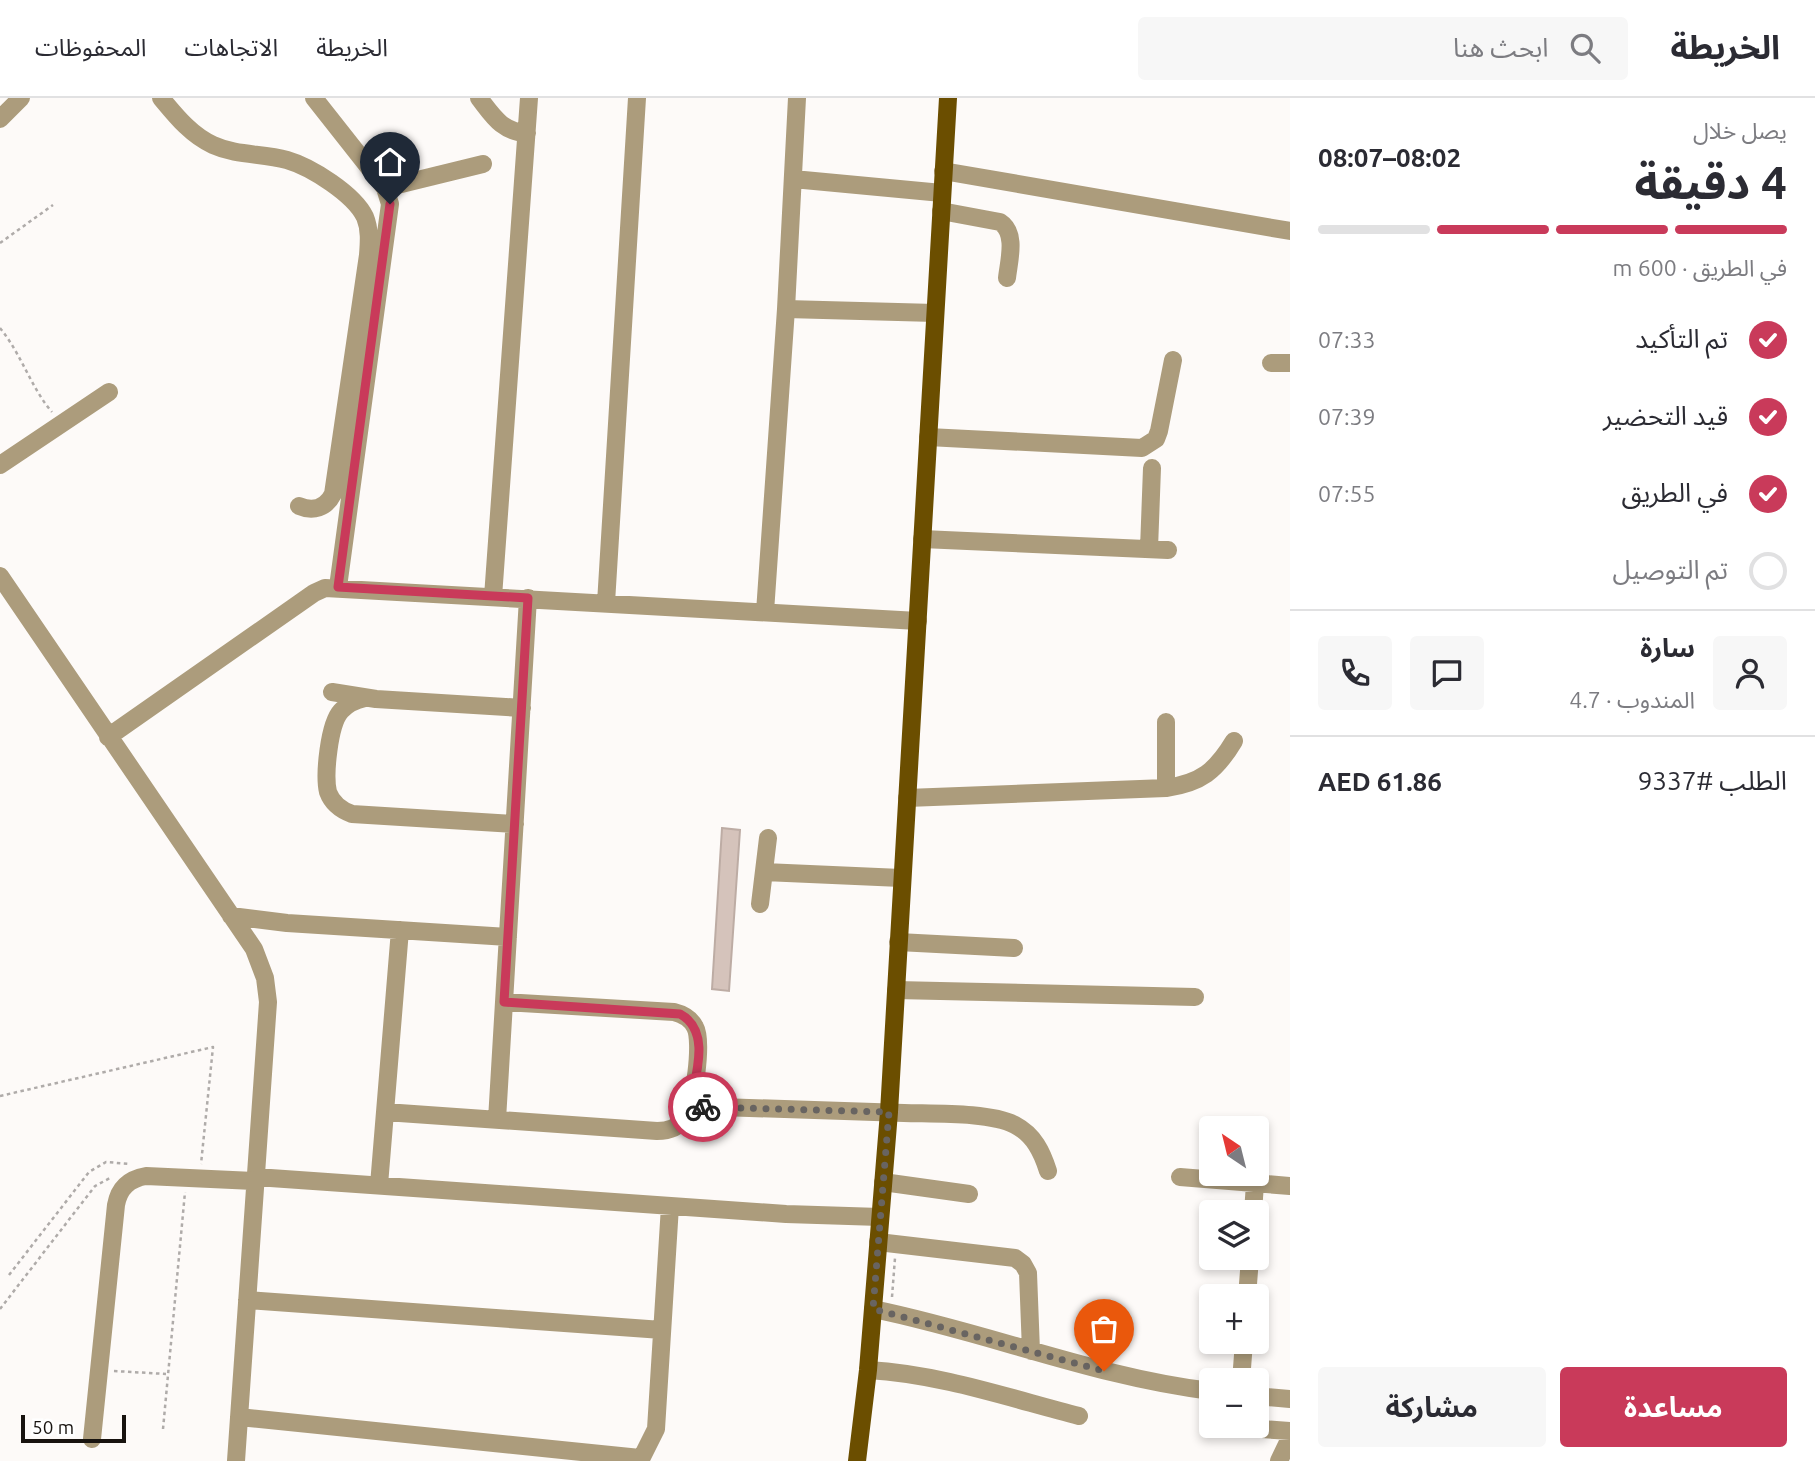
<!DOCTYPE html>
<html lang="ar">
<meta charset="utf-8">
<style>
body{margin:0;font-family:Ubuntu,"Noto Sans Arabic",sans-serif;background:#f7f7f7;color:#2b2b33;direction:rtl;height:100vh;display:flex;flex-direction:column;font-size:26px;white-space:nowrap}
*{box-sizing:border-box;margin:0}
p{font-size:23px;color:#7c7c81}
.icon{flex:none;width:38px;height:38px;fill:none;stroke:currentColor;stroke-width:2;stroke-linecap:round;stroke-linejoin:round}
.map{position:relative;flex:1;overflow:hidden;direction:ltr}
.drawer{display:flex;flex-direction:column;background:#fff;width:525px}
.drawer>*{flex:none}
.needle{width:46px;rotate:325deg}
.tools{position:absolute;left:1199px;top:1018px;display:grid;gap:14px}
.tools a{display:grid;place-items:center;width:70px;height:70px;border-radius:7px;background:#fff;box-shadow:0 4px 10px #0003;font-size:35px}
.scale{position:absolute;left:21px;bottom:18px;width:105px;box-sizing:border-box;padding-left:7px;border:4px solid #18130f;border-top:0;font-size:19px;line-height:24px;white-space:nowrap;color:#18130f;-webkit-text-stroke:5px #fff;paint-order:stroke}
.pin{position:absolute;display:grid;place-items:center;width:60px;height:60px;color:#fff;margin:-72px -30px;border-radius:50% 50% 50% 0;rotate:-45deg;box-shadow:0 0 7px #0007}
.pin .icon{rotate:45deg}
.courier{position:absolute;display:grid;place-items:center;width:70px;height:70px;margin:-35px;border:5px solid #c93a5a;border-radius:50%;background:#fff;color:#222;box-shadow:0 2px 9px #0007}
.overview em{font-style:normal;font-weight:700}
.overview div{display:flex;flex-direction:column-reverse}
.overview{display:flex;align-items:center;justify-content:space-between;height:119px;padding:0 28px}
h1{font-size:46px;font-weight:700;line-height:52px}
.bar{display:grid;grid-template-columns:repeat(4,1fr);gap:10px 7px;align-content:center;height:84px;padding:0 28px}
.bar i{height:9px;border-radius:5px;background:#e1e1e2}
.bar .selected{background:#c93a5a}
.bar p{grid-column:span 4}
.line{display:flex;align-items:center;gap:18px;padding:0 28px;border-top:2px solid #e1e1e2}
.line div{flex:1}
.round{display:grid;place-items:center;flex:none;width:74px;height:74px;border-radius:7px;background:#f7f7f7}
ol{padding:0 28px;list-style:none}
li{display:flex;align-items:center;gap:21px;height:77px}
li p{margin-inline-start:auto}
li .icon{padding:7px;border-radius:50%;background:#c93a5a;color:#fff;stroke-width:4}
li:last-child{color:#7c7c81}
li i{width:38px;height:38px;border:4px solid #e1e1e2;border-radius:50%}
.primary-button{display:flex;gap:14px;margin-top:auto;padding:14px 28px}
.primary-button a{flex:1;height:80px;border-radius:7px;background:#c93a5a;color:#fff;font-size:28px;font-weight:700;line-height:80px;text-align:center}
.primary-button a+a{background:#f7f7f7;color:#2b2b33}
header{display:flex;align-items:center;gap:42px;box-sizing:border-box;height:98px;padding:0 35px;background:#fff;border-bottom:2px solid #e1e1e2}
header strong{font-size:33px}
nav{display:flex;gap:38px;margin-inline-start:auto;font-size:24px}
.search{width:490px;height:63px;background:#f7f7f7;display:flex;align-items:center;gap:18px;box-sizing:border-box;padding:0 24px;border-radius:7px;color:#7c7c81;font-size:26px}
main{display:flex;flex:1;min-height:0}
.map>svg:first-child{display:block}
.building{fill:#d5c3bb;stroke:#bdaca4;stroke-width:2}
.lines{fill:none;stroke-linecap:round;stroke-linejoin:round}
.path{stroke:#afaba9;stroke-width:2.5;stroke-dasharray:3.5 3.5;stroke-linecap:butt}
.minor{stroke:#ac9c7c;stroke-width:18}
.major{stroke:#6b4e00;stroke-width:18}
.done{stroke:#686461;stroke-width:7;stroke-dasharray:0 12.6}
.route{stroke:#c93a5a;stroke-width:9}
</style>
<header>
<strong>الخريطة</strong>
<div class="search"><svg class="icon" aria-label="search" viewBox="0 0 24 24"><circle cx="10" cy="10" r="6"/><path d="M15 15l6 6"/></svg>ابحث هنا</div>
<nav><a>الخريطة</a><a>الاتجاهات</a><a>المحفوظات</a></nav>
</header>
<main>
<section class="drawer">
<div class="overview"><div><h1>4 دقيقة</h1><p>يصل خلال</p></div><em>08:02–08:07</em></div>
<div class="bar"><i class="selected"></i><i class="selected"></i><i class="selected"></i><i></i><p>في الطريق · 600 m</p></div>
<ol>
<li><svg class="icon" aria-label="check" viewBox="0 0 24 24"><path d="M5 12l5 5 9-10"/></svg>تم التأكيد<p>07:33</p></li>
<li><svg class="icon" aria-label="check" viewBox="0 0 24 24"><path d="M5 12l5 5 9-10"/></svg>قيد التحضير<p>07:39</p></li>
<li><svg class="icon" aria-label="check" viewBox="0 0 24 24"><path d="M5 12l5 5 9-10"/></svg>في الطريق<p>07:55</p></li>
<li><i></i>تم التوصيل</li>
</ol>
<div class="line" style="height:126px"><a class="round"><svg class="icon" aria-label="person" viewBox="0 0 24 24"><circle cx="12" cy="8" r="4"/><path d="M4 21q1-7 8-7t8 7"/></svg></a><div><b>سارة</b><p>المندوب · 4.7</p></div><a class="round"><svg class="icon" aria-label="chat" viewBox="0 0 24 24"><path d="M4 5h16v11H9l-5 4z"/></svg></a><a class="round"><svg class="icon" aria-label="phone" viewBox="0 0 24 24"><path d="M5 4h4l2 5-3 2q2 4 5 5l2-3 5 2v4C11 20 4 13 5 4z"/></svg></a></div>
<div class="line" style="height:91px"><div>الطلب #9337</div><b>AED 61.86</b></div>
<div class="primary-button"><a>مساعدة</a><a>مشاركة</a></div>
</section>
<div class="map">
<svg width="1290" height="1363" viewBox="0 0 1290 1363">
<rect width="100%" height="100%" fill="#fdfaf8"/>
<path class="building" d="M722,730L740,732L729,893L712,891Z"/>
<g class="lines">
<path class="path" d="M0,145L53,107
M0,230C22,257 31,290 52,314
M0,998L213,949L201,1066
M9,1177L89,1074L106,1064L130,1066
M892,1199L895,1160
M0,1211L95,1088L112,1079
M114,1273L166,1276
M163,1331L185,1094"/>
<path class="minor" d="M161,0C176,18 191,37 213,47C237,58 262,55 287,62C311,69 354,96 365,119C370,131 369,144 368,157L333,396C326,410 313,414 299,408
M314,0L385,90L390,106L338,489
M479,0C493,18 502,34 527,35
M0,21L21,0
M943,73L1290,133
M793,81L942,95
M385,90L483,66
M941,113L1000,124C1017,135 1009,162 1007,180
M786,211L935,215
M1271,265H1290
M928,339L1142,350L1156,341L1159,333L1173,262
M0,367L109,294
M922,441L1168,452
M1149,451L1152,370
M0,478L254,851L265,880L268,904L236,1363
M493,499L529,0
M606,505L637,0
M765,514L786,211L797,0
M332,594L376,601L522,610
M365,600C356,602 347,606 341,613C329,626 324,677 328,694C332,705 341,712 352,716L515,726
M1166,624V690
M108,639L314,495L325,490L918,523
M907,700L1166,690C1201,685 1216,673 1234,643
M764,774L901,780
M760,806L768,740
M231,818L287,825L508,839
M898,844L1014,850
M896,892L1195,899
M690,1008C762,1011 833,1013 904,1015C933,1016 990,1014 1015,1027C1034,1037 1042,1054 1048,1073
M385,1014L657,1033C669,1033 679,1029 685,1020C694,1007 703,943 695,929C691,921 682,916 674,914L504,904
M497,1022L528,500
M256,1079L786,1116L880,1119
M1180,1079L1290,1088
M883,1084L969,1096
M379,1087L400,832
M1253,1115L1255,1085
M878,1144L1015,1160L1023,1166L1028,1175L1031,1253
M1247,1199L1250,1160
M247,1202L662,1232
M873,1211C987,1234 1095,1279 1211,1293
M868,1272C940,1276 1009,1300 1079,1318
M1241,1283L1244,1244
M1256,1298L1290,1301
M239,1319L640,1360
M1247,1330L1290,1333
M92,1341L116,1107C119,1090 129,1081 146,1078L254,1083
M640,1363L656,1331L670,1108
M1279,1363L1290,1340"/>
<path class="major" d="M857,1363L868,1272L889,1014L948,0"/>
</g>
<g class="lines">
<path class="done" d="M703,1009L889,1014L873,1211L1104,1273"/>
<path class="route" d="M390,106L338,489L528,500L504,904L680,916C712,933 695,979 690,1008L703,1009"/>
</g>
</svg>
<div class="tools">
<a><svg class="needle" viewBox="-14 -14 28 28"><path d="M0-13l5 13h-10z" fill="#e53935"/><path d="M0 13l5-13h-10z" fill="#7c7c81"/></svg></a>
<a><svg class="icon" aria-label="layers" viewBox="0 0 24 24"><path d="M12 4l9 5-9 5-9-5zM3 14l9 5 9-5"/></svg></a>
<a>+</a>
<a>−</a>
</div>
<div class="scale">50 m</div>
<div class="pin" style="left:1104px;top:1273px;background:#ea580c"><svg class="icon" aria-label="bag" viewBox="0 0 24 24"><path d="M5 8h14l-1 12H6zM9 8a3 3 0 0 1 6 0"/></svg></div>
<div class="pin" style="left:390px;top:106px;background:#1f2937"><svg class="icon" aria-label="home" viewBox="0 0 24 24"><path d="M3 11l9-7 9 7M6 9v11h12V9"/></svg></div>
<div class="courier" style="left:703px;top:1009px"><svg class="icon" aria-label="bike" viewBox="0 0 24 24"><circle cx="6" cy="16" r="4"/><circle cx="18" cy="16" r="4"/><path d="M6 16l4-8h5l3 8M10 8l3 8H6M13 5h3"/></svg></div>
</div>
</main>
